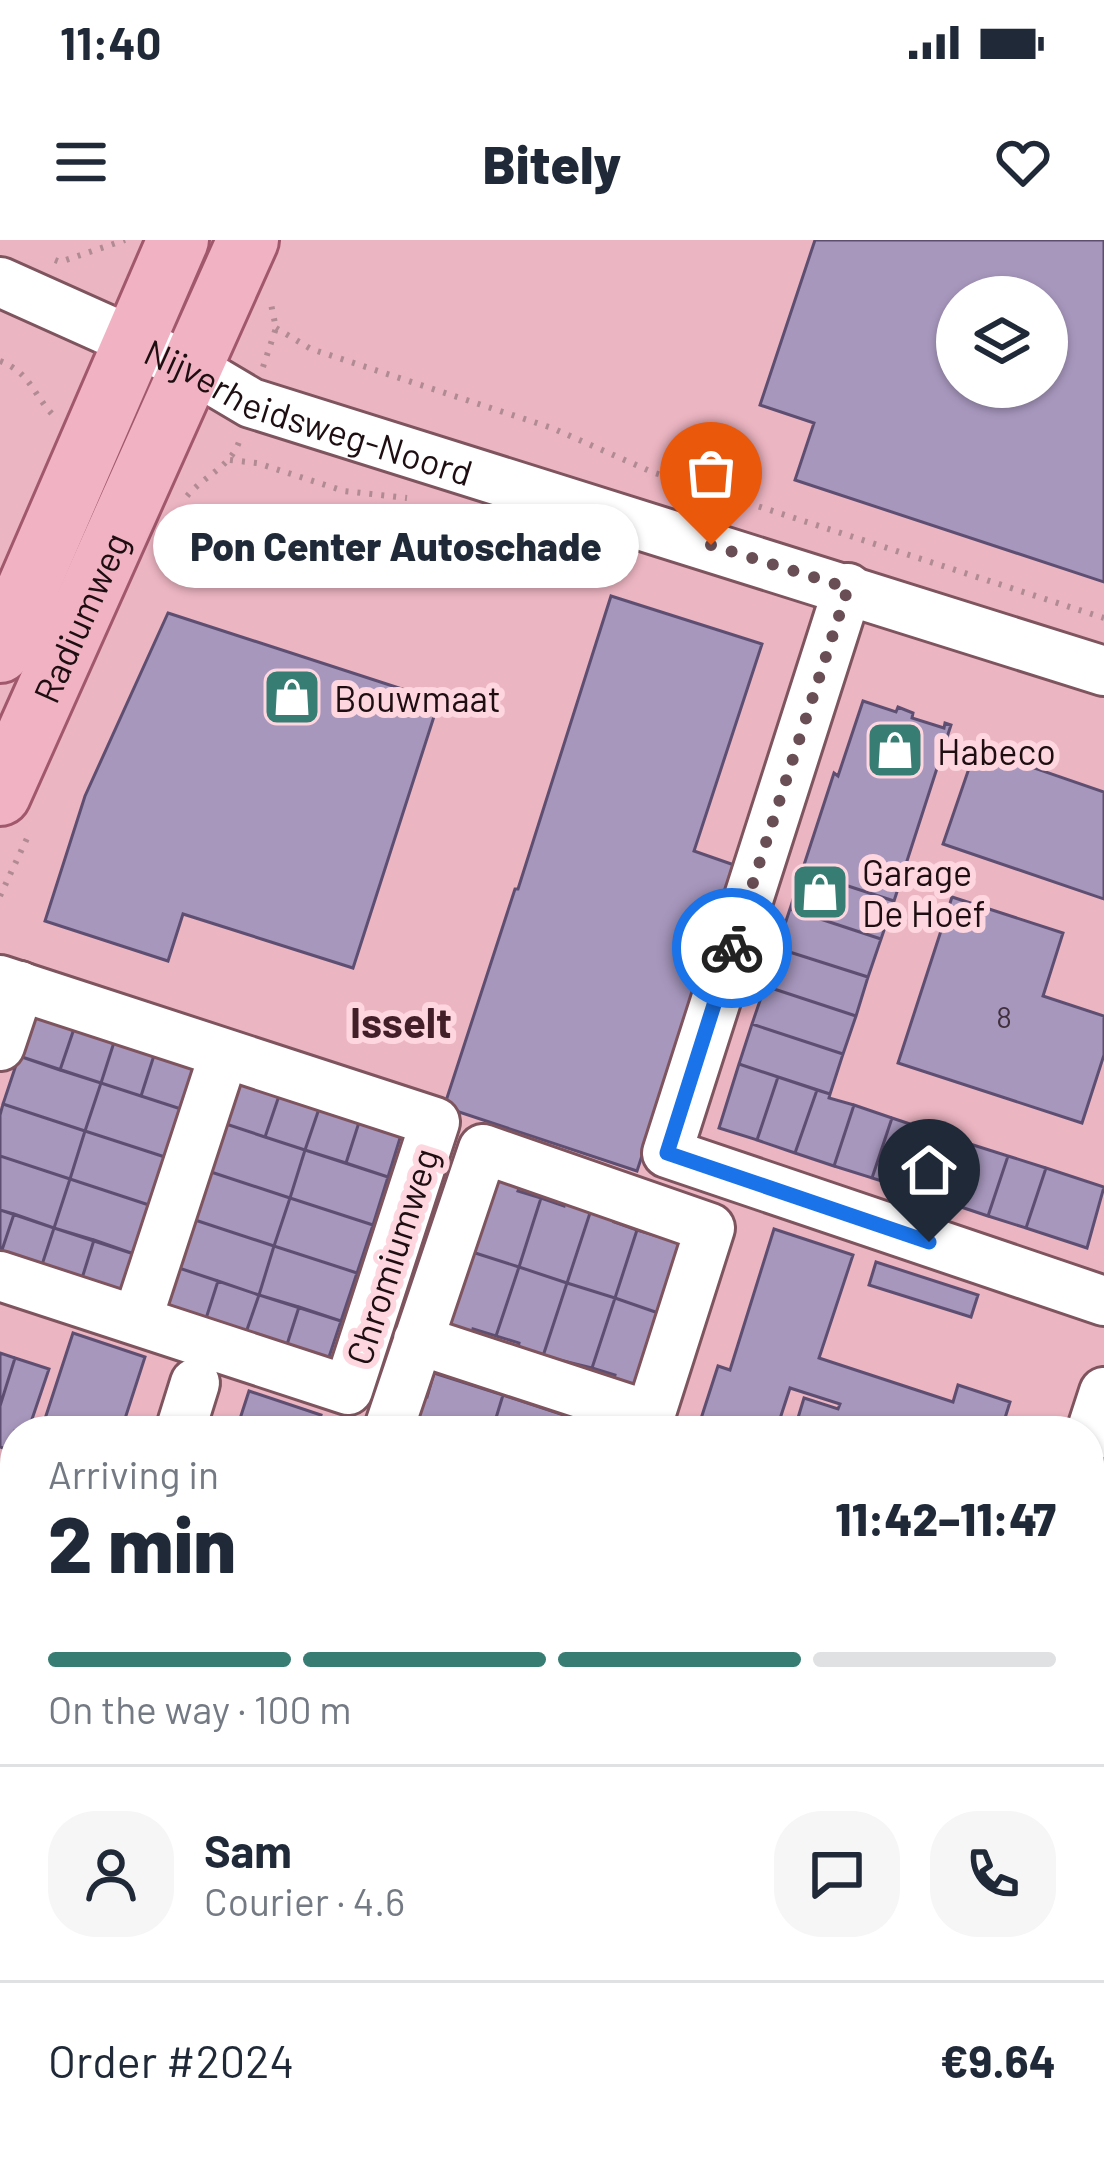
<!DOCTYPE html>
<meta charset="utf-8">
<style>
body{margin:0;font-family:Barlow,sans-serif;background:#f6f6f7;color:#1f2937;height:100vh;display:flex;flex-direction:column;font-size:45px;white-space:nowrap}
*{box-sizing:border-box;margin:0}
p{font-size:39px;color:#747a83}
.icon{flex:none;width:66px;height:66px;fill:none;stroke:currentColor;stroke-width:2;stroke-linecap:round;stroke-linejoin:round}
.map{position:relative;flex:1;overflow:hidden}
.panel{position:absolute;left:0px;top:1176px;width:1104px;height:747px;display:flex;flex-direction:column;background:#fff;border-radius:48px 48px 0 0;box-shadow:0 3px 9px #0004}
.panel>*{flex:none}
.tools{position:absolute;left:936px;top:36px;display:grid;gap:24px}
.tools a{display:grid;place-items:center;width:132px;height:132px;border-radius:50%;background:#fff;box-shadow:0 3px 9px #0004;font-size:60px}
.pin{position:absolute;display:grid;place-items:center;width:102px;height:102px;color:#fff;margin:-123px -51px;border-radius:50% 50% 50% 0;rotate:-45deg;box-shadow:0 0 12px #0007}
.pin .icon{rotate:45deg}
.courier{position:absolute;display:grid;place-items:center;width:120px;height:120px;margin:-60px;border:9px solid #1a73e8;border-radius:50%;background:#fff;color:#222;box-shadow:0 3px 15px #0007}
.bubble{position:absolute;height:84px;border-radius:42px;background:#fff;box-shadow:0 3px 9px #0004;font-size:39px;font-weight:800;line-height:84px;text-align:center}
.headline em{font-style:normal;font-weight:800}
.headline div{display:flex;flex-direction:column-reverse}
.headline{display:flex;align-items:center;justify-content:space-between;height:204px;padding:0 48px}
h1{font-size:78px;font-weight:800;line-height:90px}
.bar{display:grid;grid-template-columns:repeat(4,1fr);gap:18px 12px;align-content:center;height:144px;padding:0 48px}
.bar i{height:15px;border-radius:9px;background:#e0e1e3}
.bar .selected{background:#377d73}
.bar p{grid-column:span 4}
.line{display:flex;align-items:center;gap:30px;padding:0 48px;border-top:3px solid #e0e1e3}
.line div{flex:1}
.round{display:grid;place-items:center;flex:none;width:126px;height:126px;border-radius:48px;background:#f6f6f7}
.status{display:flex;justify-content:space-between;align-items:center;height:84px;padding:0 60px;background:#fff;direction:ltr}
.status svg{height:33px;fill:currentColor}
header{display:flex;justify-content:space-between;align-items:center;height:156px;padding:0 48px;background:#fff;font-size:54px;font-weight:800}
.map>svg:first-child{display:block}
.built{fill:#ecb5c2;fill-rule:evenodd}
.building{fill:#a797bd;stroke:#5e4f72;stroke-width:3;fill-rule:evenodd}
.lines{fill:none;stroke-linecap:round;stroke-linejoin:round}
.minor-casing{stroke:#7e545f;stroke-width:54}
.major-casing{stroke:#a1586c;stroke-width:66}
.path{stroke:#b18b94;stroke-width:6;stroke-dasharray:3 9;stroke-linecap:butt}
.minor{stroke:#fff;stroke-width:48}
.major{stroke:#f1b3c4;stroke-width:60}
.done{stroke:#6a4e55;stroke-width:12;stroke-dasharray:0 21.6}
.route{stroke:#1a73e8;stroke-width:15}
.labels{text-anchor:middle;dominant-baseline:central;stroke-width:12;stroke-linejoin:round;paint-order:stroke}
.number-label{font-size:30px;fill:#40303d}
.street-label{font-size:36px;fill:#1e0e12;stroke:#fed6df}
.poi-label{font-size:36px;fill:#1e0e12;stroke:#fed6df;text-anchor:start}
.quarter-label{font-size:42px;font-weight:bold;fill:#421e28;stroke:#fed6df}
</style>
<div class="status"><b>11:40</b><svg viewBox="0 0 49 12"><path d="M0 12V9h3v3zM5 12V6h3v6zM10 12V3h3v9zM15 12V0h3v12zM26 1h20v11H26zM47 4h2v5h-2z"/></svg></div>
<header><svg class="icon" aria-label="menu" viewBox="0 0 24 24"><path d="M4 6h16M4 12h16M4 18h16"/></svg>Bitely<svg class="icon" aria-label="heart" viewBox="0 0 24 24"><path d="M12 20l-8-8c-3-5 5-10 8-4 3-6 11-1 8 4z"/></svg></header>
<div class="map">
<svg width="1104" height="1922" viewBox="0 0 1104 1922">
<rect width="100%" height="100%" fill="#f7c6d1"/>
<path class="built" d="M0,0H1104V1922H0ZM957,57H1047V147H957ZM15,1191H1089V1908H15Z"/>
<path class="building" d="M815,0H1104V342L795,240L814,183L760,165ZM957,57H1047V147H957Z
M611,356L762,404L694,611L737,626L637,931L444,867L515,649H518Z
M168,373L439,461L353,728L183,674L168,721L45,681L85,556Z
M863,461L896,472L898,467L913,473L912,478L944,488L945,483L951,485L894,661L802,631L834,533L838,536Z
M976,508L1104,552V659L943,604Z
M802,631L894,661L881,699L790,669Z
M952,657L1063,693L1043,756L1104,776V815L1082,883L898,823Z
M790,669L881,699L868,737L777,708Z
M777,708L868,737L856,776L765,746Z
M765,746L856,776L843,814L752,784Z
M32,775L77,780L60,830L19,816Z
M77,780L117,793L101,843L60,830Z
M752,784L843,814L830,854L739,824Z
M117,793L157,806L141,856L101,843Z
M157,806L196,828L184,870L141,856Z
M19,816L101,843L85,891L3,864Z
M739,824L778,837L757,900L719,888Z
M778,837L817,850L795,913L757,900Z
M237,842L282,847L265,897L223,883Z
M101,843L184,870L168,918L85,891Z
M282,847L322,860L305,910L265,897Z
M817,850L830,854L829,858L854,865L834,926L795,913Z
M322,860L362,873L346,923L305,910Z
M3,864L85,891L70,939L0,916V875Z
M854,865L892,878L872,938L834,926Z
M362,873L401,895L388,937L346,923Z
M892,878L931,891L911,950L872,938Z
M223,883L305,910L290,958L208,931Z
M85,891L168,918L152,966L70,939Z
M931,891L970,904L949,963L911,950Z
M970,904L1008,916L988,976L949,963Z
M305,910L388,937L373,985L290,958Z
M0,916L70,939L54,988L0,970Z
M1008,916L1046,928L1026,988L988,976Z
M1046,928L1104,947L1087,1008L1026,988Z
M208,931L290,958L274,1006L192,979Z
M493,938L520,946L518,951L541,958L519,1027L469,1011Z
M70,939L152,966L137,1015L54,988Z
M290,958L373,985L357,1033L274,1006Z
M541,958L564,966L565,961L591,970L567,1043L519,1027Z
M0,970L14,974L0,1016Z
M591,970L616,978L614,982L637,990L615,1058L567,1043Z
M14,974L54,988L38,1037L0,1016Z
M192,979L274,1006L259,1055L176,1027Z
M54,988L94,1000L78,1051L38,1037Z
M774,989L853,1015L819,1118L953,1162L958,1145L1010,1162L1001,1191H922L884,1178L880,1191H794L804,1158L838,1169L840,1164L790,1148L776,1191H697L718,1126L730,1130Z
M637,990L660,997L662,993L688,1002L664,1075L615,1058Z
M94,1000L137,1015L122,1056L78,1051Z
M274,1006L357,1033L341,1081L259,1055Z
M469,1011L519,1027L496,1096L473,1089L472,1093L446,1084Z
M876,1022L978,1055L971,1077L869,1045Z
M176,1027L218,1041L202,1091L164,1069Z
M519,1027L567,1043L543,1116L518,1108L519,1103L496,1096Z
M218,1041L259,1055L242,1104L202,1091Z
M567,1043L615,1058L592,1128L543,1116Z
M259,1055L299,1067L283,1117L242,1104Z
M615,1058L664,1075L640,1148L614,1139L615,1135L592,1128Z
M299,1067L341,1081L327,1123L283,1117Z
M73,1093L145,1117L121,1191H41Z
M0,1113L15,1118L0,1166Z
M15,1118L49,1129L28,1191H15V1212L0,1207V1166Z
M434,1133L503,1155L492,1191H445L414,1181L422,1156L427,1157Z
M249,1151L321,1175L316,1191H236Z
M503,1155L573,1178L569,1191H492Z
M15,1272V1396L0,1391V1299L5,1300Z
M1098,1281L1104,1283V1360L1089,1355V1306Z
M1089,1472L1104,1477V1684L1089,1679Z
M0,1729L15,1732V1908H60L58,1922H0Z
M108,1908H439L436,1922H106Z
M614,1910L674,1922H612Z"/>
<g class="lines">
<g class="minor-casing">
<g id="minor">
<path id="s1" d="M0,42L192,128L251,163L1104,431"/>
<path d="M848,348L667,913L1104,1061"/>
<path d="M0,740L435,882L348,1150L0,1036"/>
<path d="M0,806L20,746"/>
<path d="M137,1080L224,814"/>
<path d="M180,1191L195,1143"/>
<path d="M388,1191L483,909L710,988L650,1176L418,1100"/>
<path d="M1089,1198L1104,1152"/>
<path d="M0,1451L15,1456"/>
<path d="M1089,1807L1104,1811"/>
</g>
</g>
<g class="major-casing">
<g id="major">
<path d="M0,412L178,0"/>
<path id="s2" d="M0,555L248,0"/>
</g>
</g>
<path class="path" d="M55,20L60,22L125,0
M276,88L311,109L552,188L652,232L1104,378
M0,121C31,133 33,155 54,176
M263,127L276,88L271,64
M230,220L257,223L344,251L407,258
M187,256C204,236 230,227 239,202
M0,656L29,594"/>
<use href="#minor" class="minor"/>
<use href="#major" class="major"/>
</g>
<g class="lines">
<path class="done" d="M711,305L848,348L732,708"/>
<path class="route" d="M732,708L667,913L929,1002"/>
</g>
<defs>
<g id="shop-square" transform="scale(3)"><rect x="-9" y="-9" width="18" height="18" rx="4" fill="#377d73" stroke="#fed6df"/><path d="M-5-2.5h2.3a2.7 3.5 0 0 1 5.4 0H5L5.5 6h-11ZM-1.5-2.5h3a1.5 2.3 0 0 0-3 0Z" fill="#fff"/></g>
</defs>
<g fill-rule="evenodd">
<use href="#shop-square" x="292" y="457"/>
<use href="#shop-square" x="895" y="510"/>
<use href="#shop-square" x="820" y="652"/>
</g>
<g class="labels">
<g class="number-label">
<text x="1004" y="776">8</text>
</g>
<g class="street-label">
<text stroke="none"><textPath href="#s1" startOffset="336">Nijverheidsweg-Noord</textPath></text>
<text stroke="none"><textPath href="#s2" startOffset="195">Radiumweg</textPath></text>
<text transform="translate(391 1016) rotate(-72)">Chromiumweg</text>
</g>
<g class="poi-label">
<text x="334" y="457">Bouwmaat</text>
<text x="937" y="510">Habeco</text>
<text x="862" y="631">Garage<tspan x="862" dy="41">De Hoef</tspan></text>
</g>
<g class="quarter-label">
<text x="401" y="781">Isselt</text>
</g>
</g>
</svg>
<div class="tools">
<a><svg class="icon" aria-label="layers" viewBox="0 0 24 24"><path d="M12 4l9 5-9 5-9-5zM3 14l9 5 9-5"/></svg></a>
</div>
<div class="pin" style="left:711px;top:305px;background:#ea580c"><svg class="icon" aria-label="bag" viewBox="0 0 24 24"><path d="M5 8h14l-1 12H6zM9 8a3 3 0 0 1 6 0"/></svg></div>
<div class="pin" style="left:929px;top:1002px;background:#1f2937"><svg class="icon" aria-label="home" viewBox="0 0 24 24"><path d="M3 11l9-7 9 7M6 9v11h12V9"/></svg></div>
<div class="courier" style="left:732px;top:708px"><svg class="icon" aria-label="bike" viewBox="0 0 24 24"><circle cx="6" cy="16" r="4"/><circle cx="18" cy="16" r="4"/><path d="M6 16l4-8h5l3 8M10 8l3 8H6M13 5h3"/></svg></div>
<div class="bubble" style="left:153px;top:264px;width:486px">Pon Center Autoschade</div>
<section class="panel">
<div class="headline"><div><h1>2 min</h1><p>Arriving in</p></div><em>11:42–11:47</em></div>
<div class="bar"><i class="selected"></i><i class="selected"></i><i class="selected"></i><i></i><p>On the way · 100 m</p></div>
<div class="line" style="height:216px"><a class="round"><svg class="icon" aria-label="person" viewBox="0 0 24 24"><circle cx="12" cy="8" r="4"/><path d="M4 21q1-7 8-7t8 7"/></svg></a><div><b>Sam</b><p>Courier · 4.6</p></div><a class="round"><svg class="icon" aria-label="chat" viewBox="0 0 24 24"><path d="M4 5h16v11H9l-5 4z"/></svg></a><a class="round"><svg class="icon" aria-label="phone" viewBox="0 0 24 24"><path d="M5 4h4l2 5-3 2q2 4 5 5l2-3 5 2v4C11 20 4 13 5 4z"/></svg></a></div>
<div class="line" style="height:156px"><div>Order #2024</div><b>€9.64</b></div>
</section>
</div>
